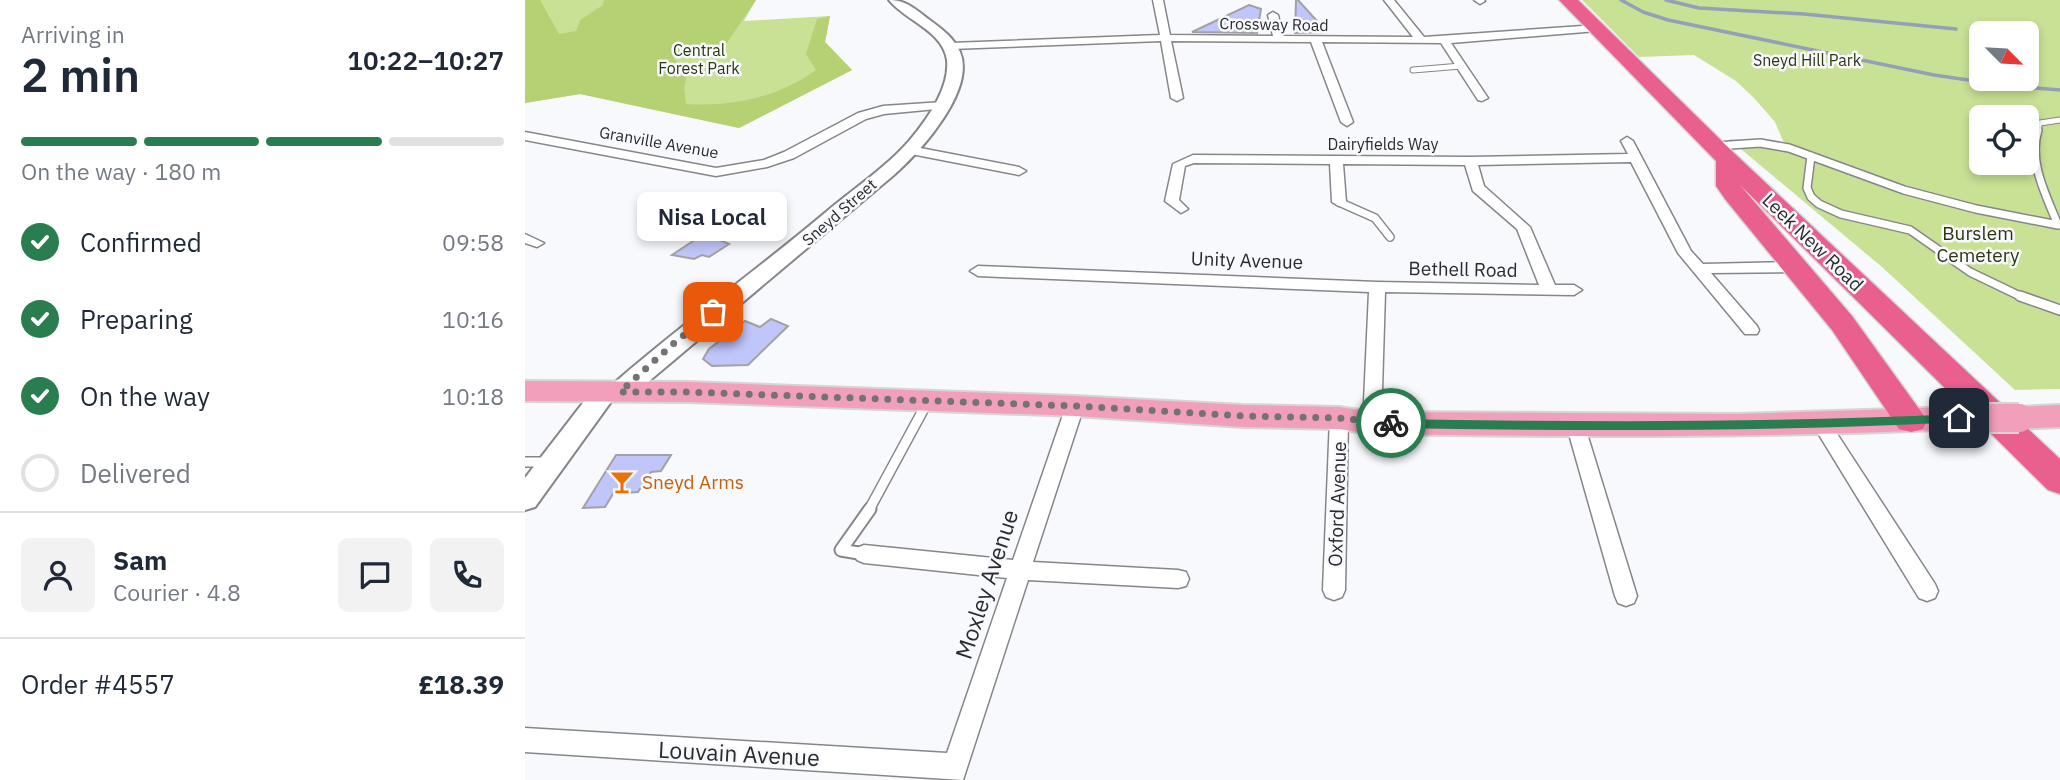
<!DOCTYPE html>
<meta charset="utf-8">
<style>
body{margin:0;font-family:"IBM Plex Sans",sans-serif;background:#f2f2f3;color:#1f2937;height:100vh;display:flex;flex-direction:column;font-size:26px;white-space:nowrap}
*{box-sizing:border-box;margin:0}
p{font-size:23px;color:#747a83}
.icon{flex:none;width:38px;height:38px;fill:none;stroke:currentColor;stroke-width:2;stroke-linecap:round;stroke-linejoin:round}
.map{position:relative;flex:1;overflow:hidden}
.panel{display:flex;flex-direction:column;background:#fff;width:525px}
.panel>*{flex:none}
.needle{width:46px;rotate:114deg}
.buttons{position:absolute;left:1444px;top:21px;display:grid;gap:14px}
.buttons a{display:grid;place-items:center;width:70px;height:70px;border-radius:10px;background:#fff;box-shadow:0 4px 10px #0003;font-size:35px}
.pin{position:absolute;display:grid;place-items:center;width:60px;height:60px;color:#fff;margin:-30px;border-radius:14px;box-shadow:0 4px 10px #0006}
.courier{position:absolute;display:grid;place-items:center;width:70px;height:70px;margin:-35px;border:5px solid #297d4f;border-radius:50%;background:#fff;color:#222;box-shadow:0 2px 9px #0007}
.bubble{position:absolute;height:49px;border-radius:10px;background:#fff;box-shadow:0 4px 10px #0003;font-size:23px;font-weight:600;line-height:49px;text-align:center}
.summary em{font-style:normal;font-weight:600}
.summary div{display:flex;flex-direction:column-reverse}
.summary{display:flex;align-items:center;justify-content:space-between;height:119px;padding:0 21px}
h1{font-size:46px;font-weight:600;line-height:52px}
.bar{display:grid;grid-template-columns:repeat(4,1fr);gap:10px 7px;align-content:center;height:84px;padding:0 21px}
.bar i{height:9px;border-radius:5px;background:#e0e1e3}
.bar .active{background:#297d4f}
.bar p{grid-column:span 4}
.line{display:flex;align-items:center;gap:18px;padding:0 21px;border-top:2px solid #e0e1e3}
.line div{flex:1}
.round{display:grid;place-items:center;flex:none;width:74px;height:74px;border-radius:10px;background:#f2f2f3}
ol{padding:0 21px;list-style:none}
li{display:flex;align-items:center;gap:21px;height:77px}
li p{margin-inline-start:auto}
li .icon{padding:7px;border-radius:50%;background:#297d4f;color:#fff;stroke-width:4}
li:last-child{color:#747a83}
li i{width:38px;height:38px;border:4px solid #e0e1e3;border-radius:50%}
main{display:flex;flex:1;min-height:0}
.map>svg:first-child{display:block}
.green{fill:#c8e195;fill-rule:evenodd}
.forest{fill:#b5d174}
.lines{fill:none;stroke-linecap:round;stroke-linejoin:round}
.stream{stroke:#93a0b7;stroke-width:3.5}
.building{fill:#c0c5fa;stroke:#a2a2a6;stroke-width:2}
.lane-far3-casing{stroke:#86868a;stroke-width:7}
.lane-far2-casing{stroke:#86868a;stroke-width:10}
.lane-far1-casing{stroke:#86868a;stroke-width:12}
.lane-casing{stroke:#86868a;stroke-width:15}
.street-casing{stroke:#86868a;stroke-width:3}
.secondary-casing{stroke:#86868a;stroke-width:4}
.primary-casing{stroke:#d5d5d5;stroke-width:4}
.highway-casing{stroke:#d5d5d5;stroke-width:3}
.lane-far3{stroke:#fff;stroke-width:5}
.lane-far2{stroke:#fff;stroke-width:7}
.lane-far1{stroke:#fff;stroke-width:9}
.lane{stroke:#fff;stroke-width:11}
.street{fill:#fff;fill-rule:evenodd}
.secondary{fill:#fff;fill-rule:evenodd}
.primary{fill:#f29fbb;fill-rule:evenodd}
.highway{fill:#e95f8e;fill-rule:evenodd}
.primary-bridge-casing{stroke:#d5d5d5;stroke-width:32;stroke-linecap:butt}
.primary-bridge{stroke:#f29fbb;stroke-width:28}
.route{fill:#297d4f}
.done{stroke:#737376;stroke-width:7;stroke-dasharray:0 12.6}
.labels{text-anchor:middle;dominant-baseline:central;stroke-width:5;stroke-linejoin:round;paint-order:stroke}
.far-street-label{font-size:16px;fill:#2b2b2d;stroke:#f8f9fd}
.far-park-label{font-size:16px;fill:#2c3710;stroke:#f8f9fd}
.park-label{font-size:19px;fill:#2c3710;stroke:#f8f9fd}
.street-label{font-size:19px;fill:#2b2b2d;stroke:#f8f9fd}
.food-label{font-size:19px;fill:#c56008;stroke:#f8f9fd;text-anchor:start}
.near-street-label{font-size:23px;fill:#2b2b2d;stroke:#f8f9fd}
</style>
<main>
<section class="panel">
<div class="summary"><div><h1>2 min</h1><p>Arriving in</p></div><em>10:22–10:27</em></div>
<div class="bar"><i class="active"></i><i class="active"></i><i class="active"></i><i></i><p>On the way · 180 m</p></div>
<ol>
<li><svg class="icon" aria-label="check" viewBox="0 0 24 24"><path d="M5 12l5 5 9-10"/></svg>Confirmed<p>09:58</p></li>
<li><svg class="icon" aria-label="check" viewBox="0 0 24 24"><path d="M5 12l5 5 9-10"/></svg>Preparing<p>10:16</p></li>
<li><svg class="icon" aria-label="check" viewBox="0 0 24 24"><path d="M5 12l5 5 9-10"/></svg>On the way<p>10:18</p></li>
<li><i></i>Delivered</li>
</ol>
<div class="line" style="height:126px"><a class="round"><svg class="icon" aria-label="person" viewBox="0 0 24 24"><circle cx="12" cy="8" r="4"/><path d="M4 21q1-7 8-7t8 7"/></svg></a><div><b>Sam</b><p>Courier · 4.8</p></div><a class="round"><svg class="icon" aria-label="chat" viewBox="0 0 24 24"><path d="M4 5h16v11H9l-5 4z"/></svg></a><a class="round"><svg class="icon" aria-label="phone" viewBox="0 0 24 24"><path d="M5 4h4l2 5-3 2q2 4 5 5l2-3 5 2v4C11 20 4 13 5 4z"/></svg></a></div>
<div class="line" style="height:91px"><div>Order #4557</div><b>£18.39</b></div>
</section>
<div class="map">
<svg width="1535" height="780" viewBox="0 0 1535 780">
<rect width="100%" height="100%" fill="#f8f9fd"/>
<path class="green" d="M0,0H231L219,21L305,16L300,42L327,70L214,128L55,94L0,103Z
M1057,0H1535V389L1490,390L1357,267L1204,139L1259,143L1250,122L1229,98L1211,81L1169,55L1114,57ZM1456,33H1502V79H1456ZM1456,117H1502V163H1456Z"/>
<path class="forest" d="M0,0H15L34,34L51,31L55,20L78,5L79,0H231L201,44L161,50L148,59L164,67L159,88L161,104C207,107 254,97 291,70L281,54L292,19L305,16L300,42L327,70L214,128L55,94L0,103Z"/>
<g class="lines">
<path class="stream" d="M1096,0L1118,12L1143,20L1409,75L1484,86L1535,90
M1141,0L1174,8L1279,14L1431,29"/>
</g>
<path class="building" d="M771,0H773L802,32L770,33Z
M724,5L736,9L732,33L667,32Z
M206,216L225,221L197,241L204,244L184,257L177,255L169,259L147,255Z
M246,319L263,326L223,365L187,366L178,359L184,349L220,321L235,327Z
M91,455H146L136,471L126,472L113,492L88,494L80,507L58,508Z"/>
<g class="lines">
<g class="lane-far3-casing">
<path id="lane-far3" d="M888,70L936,66
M1512,132L1515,123L1535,120"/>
</g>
<g class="lane-far2-casing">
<path id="lane-far2" d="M1191,146L1235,143L1264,148L1379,190L1451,209L1533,225C1521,195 1503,162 1513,130
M1286,156L1282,188L1286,197L1294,204L1316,214L1385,230L1445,272L1499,298
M814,202L850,218L865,237"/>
</g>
<g class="lane-far1-casing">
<path id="lane-far1" d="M1495,296L1535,310
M0,462H24
M344,510L403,401"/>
</g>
<g class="lane-casing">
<path id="lane" d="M339,554L316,550L345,509"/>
</g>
<g class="street-casing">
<path id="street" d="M628,0H638L645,35L748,36L743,15L748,12L753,15L758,36L888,37L859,0H869L899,37L1072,25L1077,28L1072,31L926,43L963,98L957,101L953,100L916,43L797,42L828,122L822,126L816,122L786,42L646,41L658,98L652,101L646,98L636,41L426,49L421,46L426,43L635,35Z
M949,0H959L960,1L955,4Z
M418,102L424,106L422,108L359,114L341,119L269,158L242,167L191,176L0,140V132L191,168L239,160L259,152L333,113L358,106Z
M1102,137L1108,141L1166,251L1178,264L1271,262L1279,267L1271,272L1186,273L1232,326L1234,330L1232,334H1220L1153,253L1106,162L953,165L959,186L1005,227L1030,285H1049L1057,290L1049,295L860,292L856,423L853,428H841L838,423L844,292L453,276L445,271L453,266L852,282L1014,285L992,229L948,191L940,165L818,164L821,202L814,206L807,202L805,164L669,163L660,166L654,200L663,209L656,213L640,201L648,164L668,155L945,157L1103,154L1096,141Z
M385,146L494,167L501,171L494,175L381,153L379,150Z
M0,234L19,243L12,247L0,243Z
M550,399L556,401L559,406L508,562L653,570L661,572L664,579L661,586L653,588L503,580L438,780L0,752V728L422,753L482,578L339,563L332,560L329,554L332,548L339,545L488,560L541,406L544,401Z
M814,411L820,413L823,418L820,590L817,597L809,600L801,597L798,590L805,418L808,413Z
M1297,418L1303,420L1410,584L1413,591L1410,598L1402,601L1394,598L1288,425L1291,420Z
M1051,420L1057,422L1060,427L1112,596L1109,603L1101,606L1093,603L1090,596L1042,427L1045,422Z"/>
</g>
<g class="secondary-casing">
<path id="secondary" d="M364,0C382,0 391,10 406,21C417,29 429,38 435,52C451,90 396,151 370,174L104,398L95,401L88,399L10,507L0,510V478L71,386L80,383L87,385C158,323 235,268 307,207C333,186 362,166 384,141C401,121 425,88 422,60C418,31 381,21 364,0Z"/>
</g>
<g class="primary-casing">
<path id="primary" d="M0,381L163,382L550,396L718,405L814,407L847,412L1214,414L1434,407L1444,410L1448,418L1444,426L1434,429C1238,438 1043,437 847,434L814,429L718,427L550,416L163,402L0,401Z
M1535,405V427L1494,429L1484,426L1480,418L1484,410L1494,407Z"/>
</g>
<g class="highway-casing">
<path id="highway" d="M1034,0H1053L1209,153L1535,459V494L1523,490L1215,185L1327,316L1402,420L1398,429L1386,432L1374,429L1307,330L1200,199L1191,186V161Z"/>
</g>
<use href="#lane-far3" class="lane-far3"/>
<use href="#lane-far2" class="lane-far2"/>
<use href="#lane-far1" class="lane-far1"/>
<use href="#lane" class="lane"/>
<use href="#street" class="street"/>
<use href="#secondary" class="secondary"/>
<use href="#primary" class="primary"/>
<use href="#highway" class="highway"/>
<g class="primary-bridge-casing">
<path id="primary-bridge" d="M1434,418H1494"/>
</g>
<use href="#primary-bridge" class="primary-bridge"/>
</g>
<path class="route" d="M1434,414L1440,418L1434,422C1245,432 1056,431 866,428L860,423L866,419C1056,422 1245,423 1434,414Z"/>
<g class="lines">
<path class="done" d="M188,312L148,344L95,392H163L550,406L718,416L814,418L866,423"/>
</g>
<defs>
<g id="bar-bare" transform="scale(1.89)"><path d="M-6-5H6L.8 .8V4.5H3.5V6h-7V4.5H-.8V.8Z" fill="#e8710a" stroke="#f8f9fd" stroke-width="2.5" paint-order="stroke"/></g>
</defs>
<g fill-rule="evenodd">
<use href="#bar-bare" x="97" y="482"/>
</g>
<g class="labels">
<g class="far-street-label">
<text transform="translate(749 24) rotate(1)">Crossway Road</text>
<text transform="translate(134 142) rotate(10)">Granville Avenue</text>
<text x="858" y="144">Dairyfields Way</text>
<text transform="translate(314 212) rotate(-41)">Sneyd Street</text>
</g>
<g class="far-park-label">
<text x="174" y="50">Central<tspan x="174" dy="18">Forest Park</tspan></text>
<text x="1282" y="60">Sneyd Hill Park</text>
</g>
<g class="park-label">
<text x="1453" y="233">Burslem<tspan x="1453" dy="22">Cemetery</tspan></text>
</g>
<g class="street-label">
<text transform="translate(1288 242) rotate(44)">Leek New Road</text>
<text transform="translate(722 260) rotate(2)">Unity Avenue</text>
<text transform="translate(938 269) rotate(1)">Bethell Road</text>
<text transform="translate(812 504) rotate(-88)">Oxford Avenue</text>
</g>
<g class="food-label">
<text x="117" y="482">Sneyd Arms</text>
</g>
<g class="near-street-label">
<text transform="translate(461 584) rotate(-72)">Moxley Avenue</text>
<text transform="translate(214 753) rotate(3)">Louvain Avenue</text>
</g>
</g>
</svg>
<div class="buttons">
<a><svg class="needle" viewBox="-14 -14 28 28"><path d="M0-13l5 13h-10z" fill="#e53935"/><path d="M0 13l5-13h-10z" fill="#747a83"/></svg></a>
<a><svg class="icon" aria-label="locate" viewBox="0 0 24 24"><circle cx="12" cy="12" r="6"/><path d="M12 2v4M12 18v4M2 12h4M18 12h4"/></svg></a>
</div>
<div class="pin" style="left:188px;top:312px;background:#ea580c"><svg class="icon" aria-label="bag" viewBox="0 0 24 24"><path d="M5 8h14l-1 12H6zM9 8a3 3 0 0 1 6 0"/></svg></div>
<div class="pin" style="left:1434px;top:418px;background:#1f2937"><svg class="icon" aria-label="home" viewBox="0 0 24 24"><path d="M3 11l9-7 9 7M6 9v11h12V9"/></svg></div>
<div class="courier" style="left:866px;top:423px"><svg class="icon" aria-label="bike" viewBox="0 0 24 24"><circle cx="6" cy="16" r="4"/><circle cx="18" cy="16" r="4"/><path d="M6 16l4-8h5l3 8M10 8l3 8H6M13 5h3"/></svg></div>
<div class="bubble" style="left:112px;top:192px;width:150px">Nisa Local</div>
</div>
</main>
